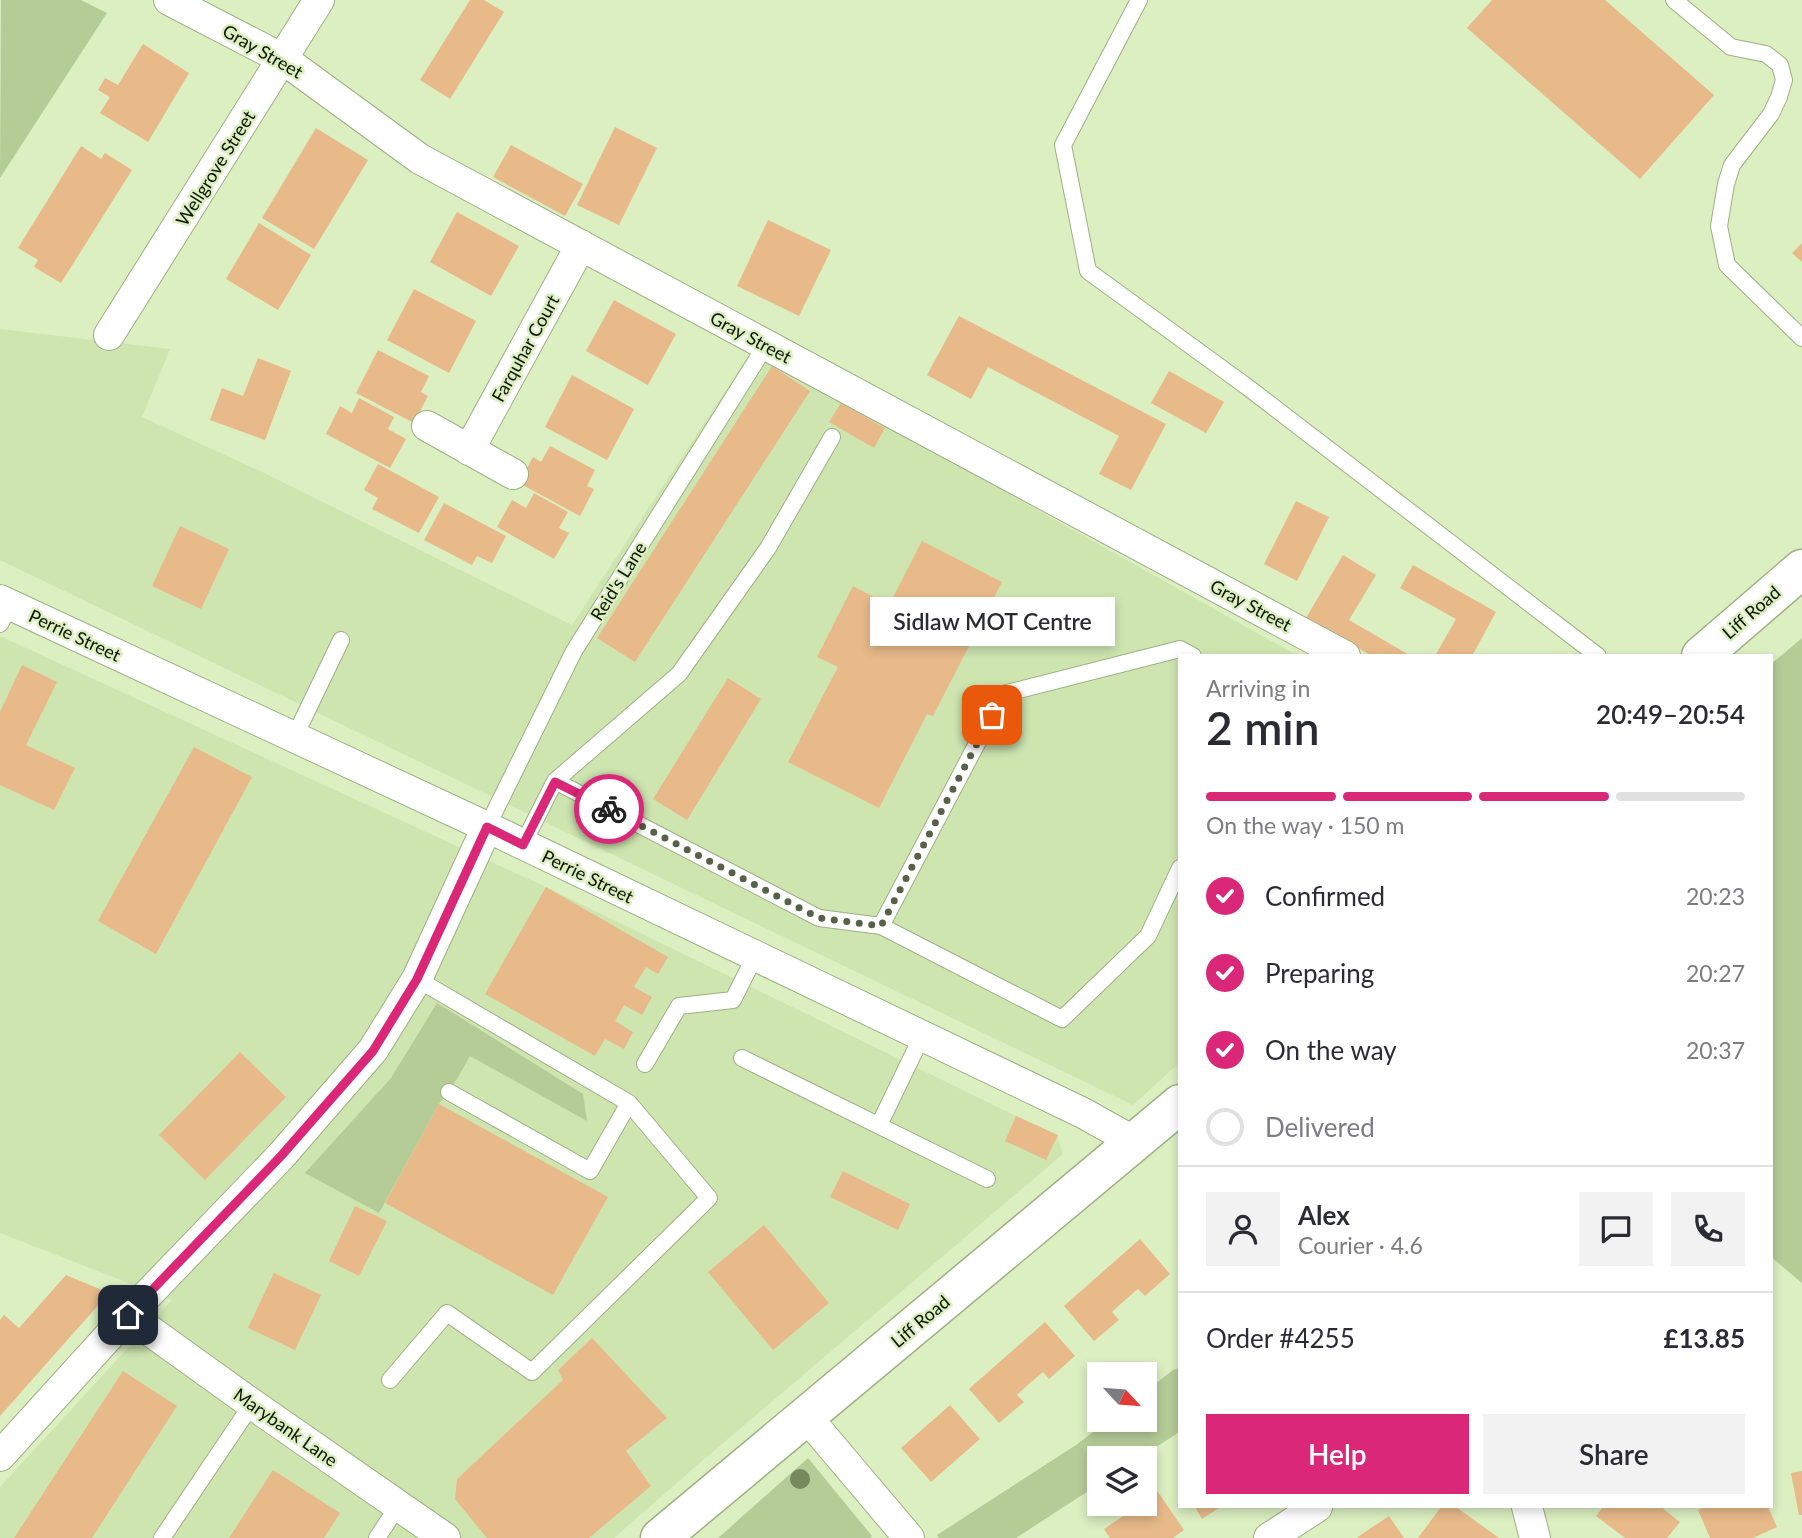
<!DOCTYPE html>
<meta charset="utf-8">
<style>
body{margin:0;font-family:Lato,sans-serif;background:#f2f2f3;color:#2b2b33;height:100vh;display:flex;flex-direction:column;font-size:26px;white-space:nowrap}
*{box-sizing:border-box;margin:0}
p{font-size:23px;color:#7c7c81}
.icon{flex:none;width:38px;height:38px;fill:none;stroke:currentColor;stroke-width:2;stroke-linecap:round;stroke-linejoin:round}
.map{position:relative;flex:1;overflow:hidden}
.side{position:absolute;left:1178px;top:654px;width:595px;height:854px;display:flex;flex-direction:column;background:#fff;border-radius:0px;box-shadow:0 4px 10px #0003}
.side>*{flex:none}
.needle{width:46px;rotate:116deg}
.buttons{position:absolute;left:1087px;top:1362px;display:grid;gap:14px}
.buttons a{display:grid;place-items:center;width:70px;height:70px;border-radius:0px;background:#fff;box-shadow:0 4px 10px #0003;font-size:35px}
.pin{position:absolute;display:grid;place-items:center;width:60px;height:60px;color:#fff;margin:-30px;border-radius:14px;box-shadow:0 4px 10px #0006}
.courier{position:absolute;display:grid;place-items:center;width:70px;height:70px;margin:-35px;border:5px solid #db2777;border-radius:50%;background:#fff;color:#222;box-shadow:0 2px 9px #0007}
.bubble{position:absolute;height:49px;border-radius:0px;background:#fff;box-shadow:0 4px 10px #0003;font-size:23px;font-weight:600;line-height:49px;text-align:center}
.summary em{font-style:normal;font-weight:600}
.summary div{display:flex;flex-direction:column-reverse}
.summary{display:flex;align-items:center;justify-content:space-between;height:119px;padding:0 28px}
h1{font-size:46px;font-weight:600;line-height:52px}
.bar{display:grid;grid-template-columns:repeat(4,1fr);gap:10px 7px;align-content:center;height:84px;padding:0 28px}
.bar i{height:9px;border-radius:5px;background:#e1e1e2}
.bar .current{background:#db2777}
.bar p{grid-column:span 4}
.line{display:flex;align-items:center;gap:18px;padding:0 28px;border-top:2px solid #e1e1e2}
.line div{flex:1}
.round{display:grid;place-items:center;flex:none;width:74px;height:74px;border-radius:0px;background:#f2f2f3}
ol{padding:0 28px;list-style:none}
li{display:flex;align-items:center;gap:21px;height:77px}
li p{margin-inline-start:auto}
li .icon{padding:7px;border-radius:50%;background:#db2777;color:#fff;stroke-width:4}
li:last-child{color:#7c7c81}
li i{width:38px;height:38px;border:4px solid #e1e1e2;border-radius:50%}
.primary-button{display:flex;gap:14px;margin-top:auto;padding:14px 28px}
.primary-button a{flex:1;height:80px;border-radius:0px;background:#db2777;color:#fff;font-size:28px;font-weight:600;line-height:80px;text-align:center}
.primary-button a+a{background:#f2f2f3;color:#2b2b33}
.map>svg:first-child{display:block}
.built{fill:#cee5b0}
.green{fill:#b5cc97}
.building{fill:#e8ba8a}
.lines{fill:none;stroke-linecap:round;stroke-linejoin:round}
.service-casing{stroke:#9db084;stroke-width:18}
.minor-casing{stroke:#9db084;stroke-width:32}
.tertiary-casing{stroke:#9db084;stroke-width:41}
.service{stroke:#fff;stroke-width:16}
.minor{stroke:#fff;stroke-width:30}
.tertiary{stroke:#fff;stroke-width:38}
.tree{fill:#77895c}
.done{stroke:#566147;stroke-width:7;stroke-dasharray:0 12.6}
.route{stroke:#db2777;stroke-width:9}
.labels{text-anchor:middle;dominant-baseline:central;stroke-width:5;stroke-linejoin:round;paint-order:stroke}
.street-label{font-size:18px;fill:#0e1405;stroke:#dbefc1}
</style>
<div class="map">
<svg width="1802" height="1538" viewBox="0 0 1802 1538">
<rect width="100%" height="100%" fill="#dbefc1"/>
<path class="built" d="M0,329L170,349L142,417L260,471L572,625L752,350L1298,656H1180L1179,1063L1133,1105L0,560Z
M0,636L546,887L1057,1136L1063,1154L702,1461L614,1538H0V1487L172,1300L0,1233Z"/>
<path class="green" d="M1,0H81L107,13L0,178Z
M1802,638V1283L1771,1257V664Z
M437,1003L583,1094L587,1121L470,1056L457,1079L439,1104L379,1213L305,1173L391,1078Z
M1179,1368V1432L1140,1458H1099V1484L1016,1538H939L937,1535L1076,1445L1110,1419H1144L1145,1392L1173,1370Z
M808,1458L872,1536L870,1538H718Z"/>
<path class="building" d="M470,0H484L504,12L450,99L420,80Z
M1492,0H1605L1714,95L1640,179L1467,28Z
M143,44L189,73L148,142L100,113L110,97L98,90L105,78L118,85Z
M615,127L657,148L619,225L577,205Z
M316,128L368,160L314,249L262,218Z
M511,145L583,184L565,216L493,177Z
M81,146L101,159L105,153L132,170L61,283L34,267L38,260L18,248Z
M457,212L519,246L491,296L430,262Z
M768,220L831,250L799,316L737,286Z
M259,223L311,255L278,310L226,279Z
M1802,243V262L1792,253Z
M414,289L476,321L449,373L387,340Z
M614,300L676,334L648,385L586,351Z
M959,316L1166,424L1131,490L1099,474L1119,436L988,367L971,399L927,375Z
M378,350L429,376L421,392L428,396L414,423L356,393Z
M258,358L291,371L265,440L210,420L222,388L243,396Z
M772,366L810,391L635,662L597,638Z
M1169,371L1224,402L1206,433L1151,403Z
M572,375L634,409L607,460L545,427Z
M359,398L394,417L388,429L406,439L390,468L326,434L340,406L352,413Z
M841,403L885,428L874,448L829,422Z
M550,446L595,470L587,486L594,489L580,516L519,483L533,457L541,462Z
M378,464L439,497L419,533L372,509L378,498L364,490Z
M534,493L568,512L559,528L569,533L554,559L497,527L512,500L526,508Z
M1296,501L1329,517L1297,581L1264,564Z
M444,503L506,536L492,563L477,556L472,565L424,540Z
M180,526L229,549L201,609L152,586Z
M922,541L1002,582L933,716L927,714L879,808L788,762L838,667L817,657L853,586L889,605Z
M1343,555L1376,575L1349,620L1411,656H1372L1306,618Z
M1413,565L1496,612L1472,656H1435L1456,619L1400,588Z
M22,665L57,682L26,745L75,768L54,810L0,785V712Z
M728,678L761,699L687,820L653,799Z
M194,747L252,777L156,954L98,921Z
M546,887L668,957L658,974L646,967L634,987L652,997L642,1015L624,1005L615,1021L633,1032L624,1049L605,1039L595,1056L485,994Z
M240,1052L286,1097L205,1180L159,1135Z
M439,1104L608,1197L553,1295L385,1203Z
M1016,1116L1058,1135L1046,1160L1005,1141Z
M843,1171L910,1204L898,1230L830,1197Z
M355,1206L387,1221L359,1276L329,1261Z
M764,1225L829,1303L773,1350L708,1272Z
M1140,1239L1170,1274L1145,1296L1138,1289L1125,1300L1112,1312L1119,1320L1094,1341L1064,1306Z
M274,1273L321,1295L295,1350L248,1328Z
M66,1275L109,1293L0,1416V1320L4,1315L19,1328Z
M1045,1322L1075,1356L1049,1379L1043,1372L1030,1383L1017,1395L1024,1402L999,1423L969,1389Z
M592,1338L667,1418L626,1451L651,1486L589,1538H487L455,1499L457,1479L563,1380L558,1370Z
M123,1371L177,1406L92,1538H14Z
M950,1405L980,1439L931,1482L901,1448Z
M273,1470L340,1513L324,1538H229Z
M1802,1471V1515H1799L1791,1473Z
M1158,1492L1184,1530L1173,1538H1110L1104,1529L1142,1503H1144V1501Z
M1195,1507H1220L1202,1519Z
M1441,1507H1456L1499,1538H1418Z
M1603,1507H1661L1680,1522L1667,1538H1625L1596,1516Z
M1705,1507H1768L1777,1527L1753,1538H1710L1698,1510Z
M1389,1516L1404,1538H1357L1362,1534Z"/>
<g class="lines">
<g class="service-casing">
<path id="service" d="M1139,0L1063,145L1088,271L1246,386L1598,656
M1674,0L1731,47L1766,54L1780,65L1784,80L1779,97L1771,114L1732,165L1726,184L1719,226L1727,265L1802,338
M0,624L10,605
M294,738L341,640
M555,781L819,918L881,926L1003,694L1180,649L1193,656
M487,827L574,651L766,345
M523,844L555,781L679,674L768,548L832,437
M881,926L1062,1019L1148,936L1180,868
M417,979L629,1103L590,1171L449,1092
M742,1058L987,1179
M645,1064L679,1006L733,1000L755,956
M879,1125L922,1036
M390,1380L447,1313L532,1372L709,1198L629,1103
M162,1538L252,1404
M377,1538L398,1506"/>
</g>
<g class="minor-casing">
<path id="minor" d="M169,0L283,59L420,159L1345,656
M109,335L319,0
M427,426L513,474
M469,450L581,245
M0,600L487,827L1083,1113L1135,1142
M128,1315L252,1404L445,1538
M805,1415L909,1538
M0,1456L128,1315L281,1156L373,1050L417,979L487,827
M1527,1507L1535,1538
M1269,1538L1317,1507"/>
</g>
<g class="tertiary-casing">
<path id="tertiary" d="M1701,656L1802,569
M660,1538L1180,1104"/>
</g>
<use href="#service" class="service"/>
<use href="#minor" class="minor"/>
<use href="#tertiary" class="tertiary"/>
</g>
<circle class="tree" cx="800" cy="1479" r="10"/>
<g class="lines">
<path class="done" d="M609,809L819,918L881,926L992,715"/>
<path class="route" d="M128,1315L281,1156L373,1051L417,979L487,827L523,845L555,782L609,809"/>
</g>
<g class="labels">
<g class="street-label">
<text transform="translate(263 51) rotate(30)">Gray Street</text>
<text transform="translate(215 168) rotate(-58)">Wellgrove Street</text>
<text transform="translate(751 337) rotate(28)">Gray Street</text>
<text transform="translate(525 348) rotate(-61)">Farquhar Court</text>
<text transform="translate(618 581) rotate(-58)">Reid's Lane</text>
<text transform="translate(1251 605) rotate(28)">Gray Street</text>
<text transform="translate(1751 612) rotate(-41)">Liff Road</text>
<text transform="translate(75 635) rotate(25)">Perrie Street</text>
<text transform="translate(588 876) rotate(26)">Perrie Street</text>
<text transform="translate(920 1321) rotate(-40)">Liff Road</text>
<text transform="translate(286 1427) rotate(35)">Marybank Lane</text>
</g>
</g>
</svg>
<div class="buttons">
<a><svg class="needle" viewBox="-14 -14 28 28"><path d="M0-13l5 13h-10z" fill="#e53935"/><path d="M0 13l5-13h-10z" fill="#7c7c81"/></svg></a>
<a><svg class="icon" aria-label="layers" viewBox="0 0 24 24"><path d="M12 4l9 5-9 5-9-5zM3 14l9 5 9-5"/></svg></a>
</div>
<div class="pin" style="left:992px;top:715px;background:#ea580c"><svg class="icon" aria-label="bag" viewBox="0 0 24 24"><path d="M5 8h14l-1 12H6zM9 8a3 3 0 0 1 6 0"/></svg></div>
<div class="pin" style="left:128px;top:1315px;background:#1f2937"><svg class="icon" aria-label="home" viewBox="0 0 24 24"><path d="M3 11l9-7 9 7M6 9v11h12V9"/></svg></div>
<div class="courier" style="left:609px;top:809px"><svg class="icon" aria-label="bike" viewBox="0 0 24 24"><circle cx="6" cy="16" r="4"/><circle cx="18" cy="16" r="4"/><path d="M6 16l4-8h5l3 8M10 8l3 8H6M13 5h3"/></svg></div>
<div class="bubble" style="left:870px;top:597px;width:245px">Sidlaw MOT Centre</div>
<section class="side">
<div class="summary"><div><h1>2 min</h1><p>Arriving in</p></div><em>20:49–20:54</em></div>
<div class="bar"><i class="current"></i><i class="current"></i><i class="current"></i><i></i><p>On the way · 150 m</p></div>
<ol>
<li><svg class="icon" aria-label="check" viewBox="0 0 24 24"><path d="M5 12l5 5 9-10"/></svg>Confirmed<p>20:23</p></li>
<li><svg class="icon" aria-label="check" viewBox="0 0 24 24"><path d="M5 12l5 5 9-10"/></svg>Preparing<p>20:27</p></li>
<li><svg class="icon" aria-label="check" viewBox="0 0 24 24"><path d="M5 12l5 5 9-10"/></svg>On the way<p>20:37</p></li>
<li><i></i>Delivered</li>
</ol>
<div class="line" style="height:126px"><a class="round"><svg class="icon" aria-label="person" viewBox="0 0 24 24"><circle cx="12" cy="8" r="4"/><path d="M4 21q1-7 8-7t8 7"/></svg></a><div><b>Alex</b><p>Courier · 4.6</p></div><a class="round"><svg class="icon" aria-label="chat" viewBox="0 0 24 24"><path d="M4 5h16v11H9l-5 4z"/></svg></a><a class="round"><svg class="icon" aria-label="phone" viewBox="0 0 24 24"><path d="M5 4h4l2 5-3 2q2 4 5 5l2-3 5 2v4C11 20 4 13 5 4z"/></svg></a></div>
<div class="line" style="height:91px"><div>Order #4255</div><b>£13.85</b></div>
<div class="primary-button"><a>Help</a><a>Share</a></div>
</section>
</div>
